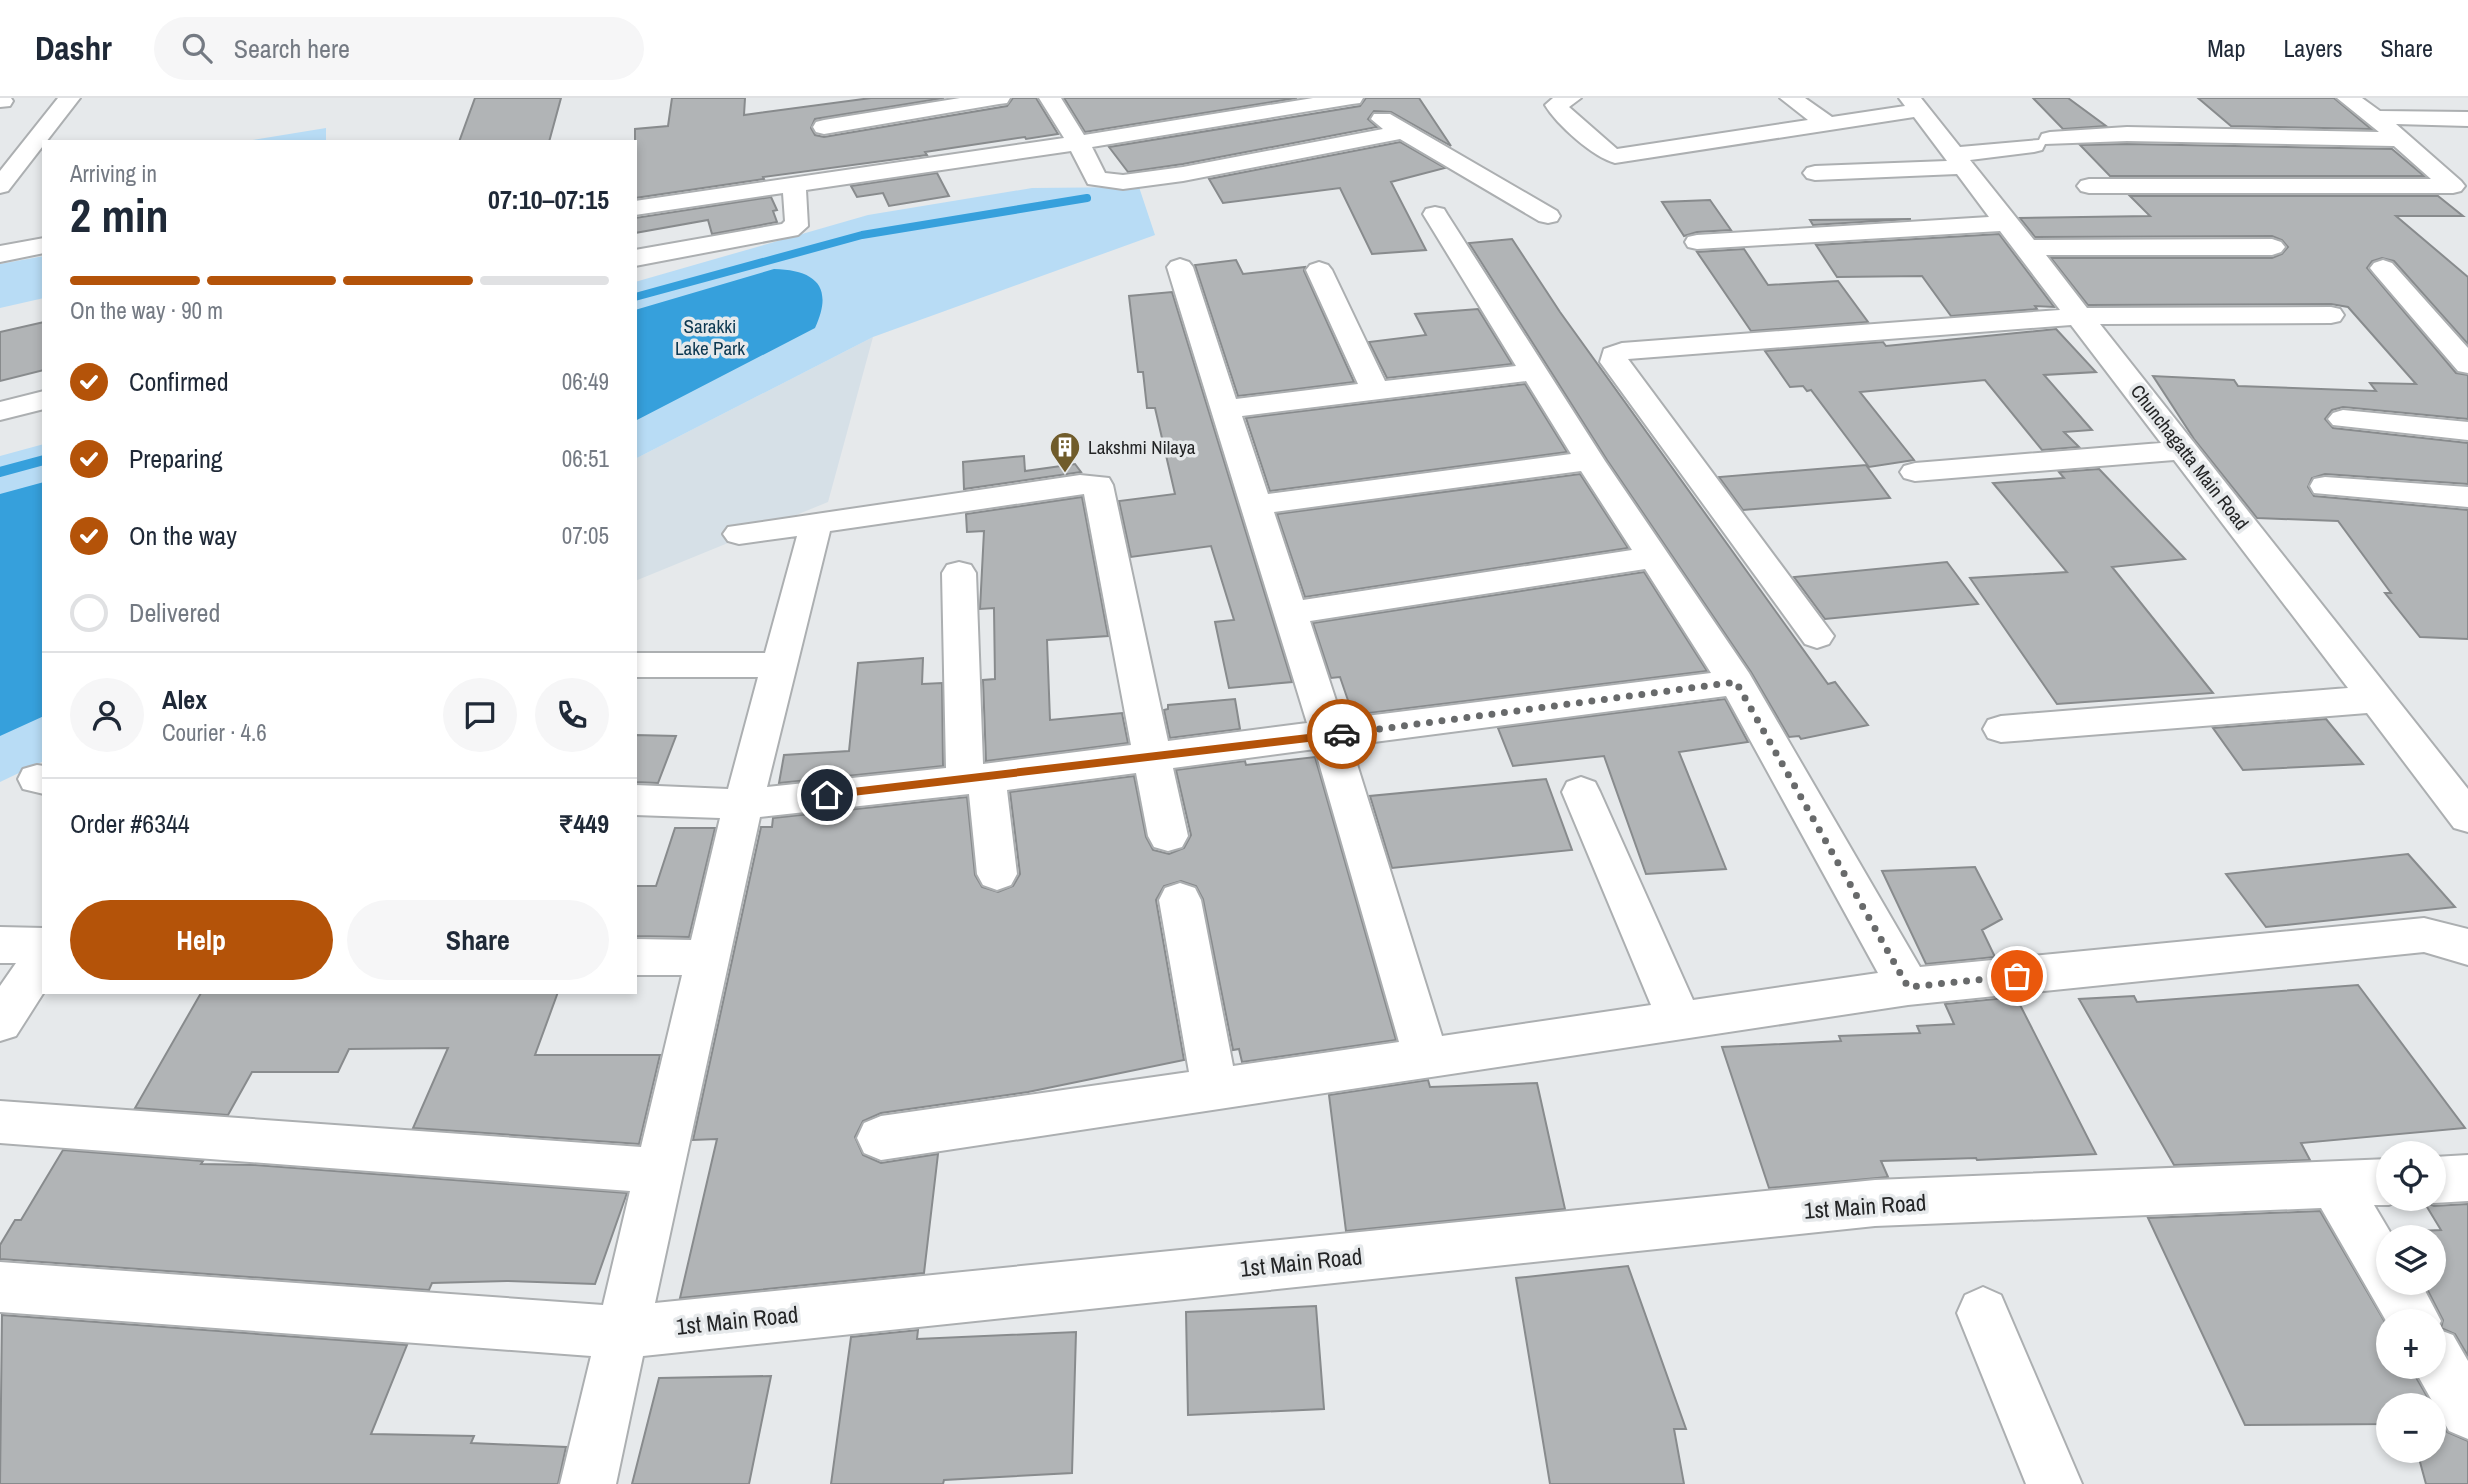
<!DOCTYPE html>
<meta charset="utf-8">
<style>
body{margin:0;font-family:"Archivo Narrow",sans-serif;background:#f6f6f7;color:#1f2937;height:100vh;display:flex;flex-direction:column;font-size:26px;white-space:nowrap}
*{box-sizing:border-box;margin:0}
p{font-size:23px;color:#747a83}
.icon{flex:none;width:38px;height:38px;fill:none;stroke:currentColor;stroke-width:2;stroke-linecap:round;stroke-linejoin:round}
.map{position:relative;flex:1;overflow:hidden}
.panel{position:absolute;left:42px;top:42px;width:595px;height:854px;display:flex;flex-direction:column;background:#fff;border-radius:0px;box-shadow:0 4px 10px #0003}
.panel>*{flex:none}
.tools{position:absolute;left:2376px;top:1043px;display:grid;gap:14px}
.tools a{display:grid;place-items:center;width:70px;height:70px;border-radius:50%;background:#fff;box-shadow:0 4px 10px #0003;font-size:35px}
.pin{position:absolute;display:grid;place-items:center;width:60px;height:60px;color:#fff;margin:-30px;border:4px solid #fff;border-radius:50%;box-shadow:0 2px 7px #0007}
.courier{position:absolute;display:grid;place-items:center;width:70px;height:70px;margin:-35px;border:5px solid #b45309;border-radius:50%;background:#fff;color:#222;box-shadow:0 2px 9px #0007}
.headline em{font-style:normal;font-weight:700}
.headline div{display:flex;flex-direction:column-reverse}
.headline{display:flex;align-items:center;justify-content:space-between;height:119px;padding:0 28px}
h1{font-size:46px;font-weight:700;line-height:52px}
.bar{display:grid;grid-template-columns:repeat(4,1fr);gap:10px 7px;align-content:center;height:84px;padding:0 28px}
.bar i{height:9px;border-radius:5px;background:#e0e1e3}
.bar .on{background:#b45309}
.bar p{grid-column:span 4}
.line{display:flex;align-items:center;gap:18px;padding:0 28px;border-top:2px solid #e0e1e3}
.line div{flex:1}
.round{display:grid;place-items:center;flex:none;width:74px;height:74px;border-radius:37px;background:#f6f6f7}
ol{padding:0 28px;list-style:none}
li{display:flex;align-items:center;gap:21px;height:77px}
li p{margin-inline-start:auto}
li .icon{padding:7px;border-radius:50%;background:#b45309;color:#fff;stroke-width:4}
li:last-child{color:#747a83}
li i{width:38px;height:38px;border:4px solid #e0e1e3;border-radius:50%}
.action{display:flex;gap:14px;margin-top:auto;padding:14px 28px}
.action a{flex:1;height:80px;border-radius:42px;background:#b45309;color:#fff;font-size:28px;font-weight:700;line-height:80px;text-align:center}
.action a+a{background:#f6f6f7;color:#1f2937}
header{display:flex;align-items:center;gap:42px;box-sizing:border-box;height:98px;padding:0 35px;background:#fff;border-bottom:2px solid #e0e1e3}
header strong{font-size:33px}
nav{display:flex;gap:38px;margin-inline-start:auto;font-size:24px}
.search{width:490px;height:63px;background:#f6f6f7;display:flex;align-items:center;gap:18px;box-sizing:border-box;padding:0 24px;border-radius:38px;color:#747a83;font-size:26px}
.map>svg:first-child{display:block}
.built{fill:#d6e0e7}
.green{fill:#b8dcf5}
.water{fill:#36a0dc}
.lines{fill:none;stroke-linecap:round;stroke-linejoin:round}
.stream-far1{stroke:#36a0dc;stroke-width:8}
.stream{stroke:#36a0dc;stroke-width:10}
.building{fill:#b1b4b6;stroke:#888b8d;stroke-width:2}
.minor-casing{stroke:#acafb1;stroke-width:4}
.minor{fill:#fff;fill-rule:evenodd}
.route{fill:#b45309}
.done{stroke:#686a6b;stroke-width:7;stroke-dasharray:0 12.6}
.labels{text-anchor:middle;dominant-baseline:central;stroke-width:7;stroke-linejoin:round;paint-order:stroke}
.far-park-label{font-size:19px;fill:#0c3851;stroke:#e6e9eb}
.far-poi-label{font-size:19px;fill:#242526;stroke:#e6e9eb;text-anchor:start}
.far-street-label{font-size:19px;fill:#242526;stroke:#e6e9eb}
.street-label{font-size:23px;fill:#242526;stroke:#e6e9eb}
</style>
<header>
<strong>Dashr</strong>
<div class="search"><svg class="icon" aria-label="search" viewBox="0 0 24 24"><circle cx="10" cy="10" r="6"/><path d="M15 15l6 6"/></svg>Search here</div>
<nav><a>Map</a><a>Layers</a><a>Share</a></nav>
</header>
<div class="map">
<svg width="2468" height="1386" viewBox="0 0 2468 1386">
<rect width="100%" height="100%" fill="#e6e9eb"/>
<path class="built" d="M873,239L828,404L635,483V361Z"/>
<path class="green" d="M326,30V44H240Z
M1139,89L1155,137L873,239L635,361V184L868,117L1032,90Z
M44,158V200L0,210V166Z
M44,346V663L0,684V358Z"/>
<path class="water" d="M774,171C816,172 834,189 815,230L635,323V212Z
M44,384V618L0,638V396Z"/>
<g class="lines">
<path class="stream-far1" d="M635,199L862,137L1087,100"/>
<path class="stream" d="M0,374L44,362"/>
</g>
<path class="building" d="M475,0H561L549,44H459Z
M672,0H745L744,17L871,0H944L815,21L811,30L815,37L824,39L1007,8L1013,0H1036L1058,36L1026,41L1025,39L925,54L927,57L763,79L764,81L635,100V31L668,28Z
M1064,0H1297L1085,34Z
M1366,0H1419L1451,48L1391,14L1374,13L1368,21L1377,29L1183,66L1128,74L1109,49L1360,8Z
M2033,0H2068L2106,28L2063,31Z
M2198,0H2334L2371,31L2231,28Z
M1400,44L1445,70L1391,84L1426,152L1372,156L1340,90L1223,105L1209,81Z
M2127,46L2392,51L2424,78H2110L2080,47Z
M937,75L949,98L889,108L883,95L857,99L851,88Z
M2130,98H2438L2463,118H2396L2468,179V246L2394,163L2382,160L2372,163L2367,170L2456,275L2468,277V321L2343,309L2332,312L2325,321L2333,330L2468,345V386L2325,376L2312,380L2308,389L2314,398L2468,412V541L2420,539L2385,495H2391L2338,423L2257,420L2194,341L2153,278L2234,282L2238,288L2376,293L2370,285L2416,286L2348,209L2331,206L2088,207L2051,160H2272L2282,156L2288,149L2282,142L2272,138L2035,139L2020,120L2150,118Z
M771,99L777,112L773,113L777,124L712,136L708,122L635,135V120Z
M1710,102L1731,132L1697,134L1684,138L1662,104Z
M1911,121L1813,127L1810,122Z
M1999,136L2054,209L2035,208L2037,211L1951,218L1922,178L1837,179L1816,147Z
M1512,141L1560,214L1828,586L1835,584L1868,627L1801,641L1799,638L1789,639L1751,574L1607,362L1469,145Z
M1744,151L1768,187L1838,183L1868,224L1751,233L1697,154Z
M1236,162L1243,176L1305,169L1304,173L1354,284L1238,298L1195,167Z
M1172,194L1292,584L1229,590L1215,524L1234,522L1211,448L1131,459L1119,403L1175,396L1155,310H1147L1143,274H1138L1129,198Z
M1478,211L1512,266L1387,280L1369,244L1426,237L1415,216Z
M44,224V272L0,283V234Z
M2056,231L2096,274L2044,277L2092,332L2064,334L2079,349L2042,352L1985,282L1860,294L1914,362L1869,369L1811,292L1807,293L1803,288L1790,289L1765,253L1883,244L1886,248Z
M1525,286L1567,354L1270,393L1246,320Z
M1024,358L1025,373L1075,366L1081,374L964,391L963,364Z
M1866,367L1890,400L1743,412L1719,379Z
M2099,371L2185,461L2112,469L2213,595L2057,606L1970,480L2067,474L1993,385L2064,380L2059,374Z
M1580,376L1628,450L1305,499L1277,416Z
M1082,399L1108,538L1047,542L1050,622L1122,615L1128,645L986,663L983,582L995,581L994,510L980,511L984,433L967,434L966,416Z
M1947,464L1978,506L1825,521L1794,479Z
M1644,474L1707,573L1353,617L1340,579L1331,580L1313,525Z
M923,560L922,586L942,585L943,668L779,685L784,657L849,653L858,565Z
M1235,601L1240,631L1170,640L1164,612L1168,611V607Z
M1725,601L1748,644L1679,654L1726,771L1646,776L1604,658L1513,668L1498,630Z
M2326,621L2363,666L2243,672L2213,630Z
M635,637L676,638L658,685L635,684Z
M1315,659L1396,942L1242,964L1239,951L1233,952L1203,801L1196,788L1181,783L1164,788L1156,802L1184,962L1028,994L881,1015L863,1023L855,1039L863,1057L881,1065L938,1056L924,1175L680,1200L717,1041L693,1042L761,729H772L773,720L967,699L975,777L982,789L998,794L1013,788L1020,776L1010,694L1134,678L1146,739L1153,752L1169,756L1184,750L1191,737L1176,672L1245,663L1246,667Z
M1546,681L1572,752L1392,770L1370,698Z
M675,730H715L689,839L635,838V788H656Z
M2408,756L2455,809L2266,829L2226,776Z
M1975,769L2002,821L1982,832L1995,859L1926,866L1882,773Z
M2358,887L2465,1030L2301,1045L2310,1062L2174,1067L2079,901L2134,898L2137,904Z
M558,894L535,957H660L639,1046L413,1030L448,950L349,951L338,974H252L228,1017L135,1010L201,895Z
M2016,899L2096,1056L1977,1062L1976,1060L1881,1063L1888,1079L1769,1090L1722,949L1841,943L1839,938L1920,935L1917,928L1954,926L1945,906Z
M1428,982L1430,989L1537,985L1565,1111L1346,1133L1329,997Z
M63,1052L203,1063L201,1066L255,1067L627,1095L595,1186L507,1183L432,1185L429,1192L0,1161V1147L15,1122H21Z
M2424,1104L2434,1108L2468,1106V1258L2455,1236L2441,1230L2443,1222L2424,1185H2434V1139H2396L2393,1134L2441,1132Z
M2320,1113L2389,1231V1269H2410L2432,1307H2389V1326L2245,1327L2148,1120Z
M1628,1168L1686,1331H1674L1684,1386H1550L1516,1180Z
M1316,1208L1324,1311L1188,1317L1186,1214Z
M2,1217L407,1247L371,1336L474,1338L471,1345L566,1349L558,1386H0Z
M918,1232L917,1241L1076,1234L1072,1375L944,1382L943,1386H831L851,1239Z
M771,1278L749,1386H632L659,1280Z
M2434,1312L2447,1334L2468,1343V1386H2426L2417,1353H2434Z"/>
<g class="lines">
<g class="minor-casing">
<path id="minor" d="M0,0H11L13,3L10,8L0,9Z
M58,0H80L8,93L0,95V73Z
M960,0H1010L1007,5L999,6L824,36L816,34L813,29L816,24L824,22Z
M1039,0H1061L1084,37L1313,0H1363L1360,5L1352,6L1092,49L1105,75L1123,77L1183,69L1383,31L1371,21L1374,16H1390L1557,113L1560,118L1557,123L1548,125L1539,123L1400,41L1183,83L1123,91L1088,86L1071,53L806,92L808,128L798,137L635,168V152L782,126L785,123L783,95L635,117V103L1064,40Z
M1553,0H1581L1569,9L1617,51L1808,22L1780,0H1805L1832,19L1905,8L1899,0H1921L1960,49L2039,42L2042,36L2050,34L2127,29L2379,34L2337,0H2362L2380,13L2468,14V28L2396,26L2461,83L2465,88L2461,93L2453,95H2089L2081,93L2077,88L2081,83L2089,81H2431L2394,48L2127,43L2045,46L2042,52L2034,54L1970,62L2034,142L2272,141L2281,144L2285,149L2281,154L2272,157H2046L2087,210L2331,209L2340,211L2344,217L2340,223L2331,225L2100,226L2468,691V734L2454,730L2367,615L2001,644L1988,640L1983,631L1988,622L2001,618L2348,590L2174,362L1915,383L1904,380L1900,374L1904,368L1915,365L2161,345L2071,227L1628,261L1834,538L1829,546L1817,550L1805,546L1600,264L1604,251L1622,245L2060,212L2000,133L1697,151L1688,149L1685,144L1688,139L1697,137L1989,119L1957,76L1815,82L1807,80L1803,75L1807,70L1815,68L1947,63L1914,19L1615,65C1593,59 1557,27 1545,7Z
M1435,109L1444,111L1447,116L1605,363L1749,575L1920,869L2424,820L2468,831V867L2424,854L1908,907L881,1062L864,1055L857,1040L864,1025L881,1018L1189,974L1159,802L1165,790L1180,785L1195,790L1201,802L1233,968L1399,944L1315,651L1173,670L1188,738L1182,749L1168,753L1154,749L1148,738L1136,675L1007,692L1017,776L1011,787L997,792L983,787L977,776L969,696L760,719L655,1205L1875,1082L2389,1061V1101H2404L2389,1107H2374L2393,1139H2389V1185H2421L2441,1223L2437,1231L2453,1237L2468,1263V1341L2449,1333L2413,1269H2434V1223H2389V1228L2321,1110L1875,1128L643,1258L616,1386H560L591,1258L0,1214V1164L603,1207L630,1093L0,1045V1003L641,1049L682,877H635V841L691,842L720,720L635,717V687L728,691L758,579H635V555H765L797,438L739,446L728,443L723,436L728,429L1080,377L1109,380L1113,387L1168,643L1307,625L1167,169L1171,164L1180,161L1189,164L1193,169L1236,301L1358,286L1306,172L1310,167L1319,164L1328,167L1332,172L1385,283L1516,268L1423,116L1426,111ZM1526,283L1571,356L1268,396L1242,318ZM1581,373L1632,452L1303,502L1274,414ZM1084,396L1131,647L983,666L976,475L971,467L959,464L947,467L942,475L946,670L767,689L830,433ZM1645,471L1711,575L1342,621L1310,523ZM1726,598L1878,875L1693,902L1600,694L1595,684L1581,679L1567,684L1562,694L1651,907L1442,938L1351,647Z
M44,140V155L0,164V148Z
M2383,162L2392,165L2468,250V275L2458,273L2374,175L2370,170L2374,165Z
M44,293V311L0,322V304Z
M2343,312L2468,324V342L2333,327L2328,321L2333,315Z
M2325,379L2468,389V409L2314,395L2310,388L2314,381Z
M37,667L44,668V696L23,691L18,681L23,671Z
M0,829L44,830V894L16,938L0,943V888L16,865H0Z
M2468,1057V1103L2434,1105L2424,1101H2434V1059Z
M1983,1189L2001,1197L2082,1386H2026L1957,1215L1965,1197Z"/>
</g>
<use href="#minor" class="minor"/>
</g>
<path class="route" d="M1342,632L1348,636L1342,640L827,701L821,697L827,693Z"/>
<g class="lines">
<path class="done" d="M1342,636L1736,584L1908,889L2017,878"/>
</g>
<defs>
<g id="building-pin" transform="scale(1.575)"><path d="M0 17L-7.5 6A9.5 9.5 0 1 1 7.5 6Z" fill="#705c2b" stroke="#e6e9eb"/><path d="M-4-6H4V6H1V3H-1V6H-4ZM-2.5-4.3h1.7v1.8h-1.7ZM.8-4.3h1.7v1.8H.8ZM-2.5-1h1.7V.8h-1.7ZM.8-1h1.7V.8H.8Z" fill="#fff"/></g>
</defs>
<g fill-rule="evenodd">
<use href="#building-pin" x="1065" y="349"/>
</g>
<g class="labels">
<g class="far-park-label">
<text x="710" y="228">Sarakki<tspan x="710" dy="22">Lake Park</tspan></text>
</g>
<g class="far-poi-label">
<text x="1088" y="349">Lakshmi Nilaya</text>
</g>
<g class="far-street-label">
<text transform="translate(2190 359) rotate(52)">Chunchagatta Main Road</text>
</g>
<g class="street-label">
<text transform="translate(1865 1108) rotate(-4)">1st Main Road</text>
<text transform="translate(1301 1164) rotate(-6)">1st Main Road</text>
<text transform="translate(737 1222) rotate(-6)">1st Main Road</text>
</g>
</g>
</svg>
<div class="tools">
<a><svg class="icon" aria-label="locate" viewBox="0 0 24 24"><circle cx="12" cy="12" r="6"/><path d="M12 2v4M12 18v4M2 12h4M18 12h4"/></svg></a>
<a><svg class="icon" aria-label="layers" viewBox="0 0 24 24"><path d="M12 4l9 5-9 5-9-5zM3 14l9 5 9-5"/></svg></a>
<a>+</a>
<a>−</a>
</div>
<div class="pin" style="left:2017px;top:878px;background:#ea580c"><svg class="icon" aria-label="bag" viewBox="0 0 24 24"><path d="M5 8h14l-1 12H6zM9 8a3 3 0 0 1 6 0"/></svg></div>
<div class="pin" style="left:827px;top:697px;background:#1f2937"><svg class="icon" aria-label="home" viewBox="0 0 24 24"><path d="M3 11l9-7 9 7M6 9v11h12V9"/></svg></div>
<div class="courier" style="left:1342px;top:636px"><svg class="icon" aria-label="car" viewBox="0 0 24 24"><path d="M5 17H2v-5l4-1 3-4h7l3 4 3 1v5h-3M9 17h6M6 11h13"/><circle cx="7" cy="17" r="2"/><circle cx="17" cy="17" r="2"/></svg></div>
<section class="panel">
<div class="headline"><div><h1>2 min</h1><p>Arriving in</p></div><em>07:10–07:15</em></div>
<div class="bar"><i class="on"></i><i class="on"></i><i class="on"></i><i></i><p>On the way · 90 m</p></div>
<ol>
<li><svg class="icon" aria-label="check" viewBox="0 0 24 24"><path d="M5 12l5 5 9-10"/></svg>Confirmed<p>06:49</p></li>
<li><svg class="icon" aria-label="check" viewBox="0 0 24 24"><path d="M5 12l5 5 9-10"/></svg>Preparing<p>06:51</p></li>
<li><svg class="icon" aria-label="check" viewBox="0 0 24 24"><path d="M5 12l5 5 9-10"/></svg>On the way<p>07:05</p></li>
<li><i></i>Delivered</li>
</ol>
<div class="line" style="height:126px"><a class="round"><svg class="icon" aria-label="person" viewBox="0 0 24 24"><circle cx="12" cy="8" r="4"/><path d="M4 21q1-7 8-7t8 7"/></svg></a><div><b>Alex</b><p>Courier · 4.6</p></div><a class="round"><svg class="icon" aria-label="chat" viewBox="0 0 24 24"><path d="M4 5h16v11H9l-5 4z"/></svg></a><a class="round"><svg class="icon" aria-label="phone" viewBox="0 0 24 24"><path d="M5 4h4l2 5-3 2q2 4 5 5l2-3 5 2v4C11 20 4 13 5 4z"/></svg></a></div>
<div class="line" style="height:91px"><div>Order #6344</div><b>₹449</b></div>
<div class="action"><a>Help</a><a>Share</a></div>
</section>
</div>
